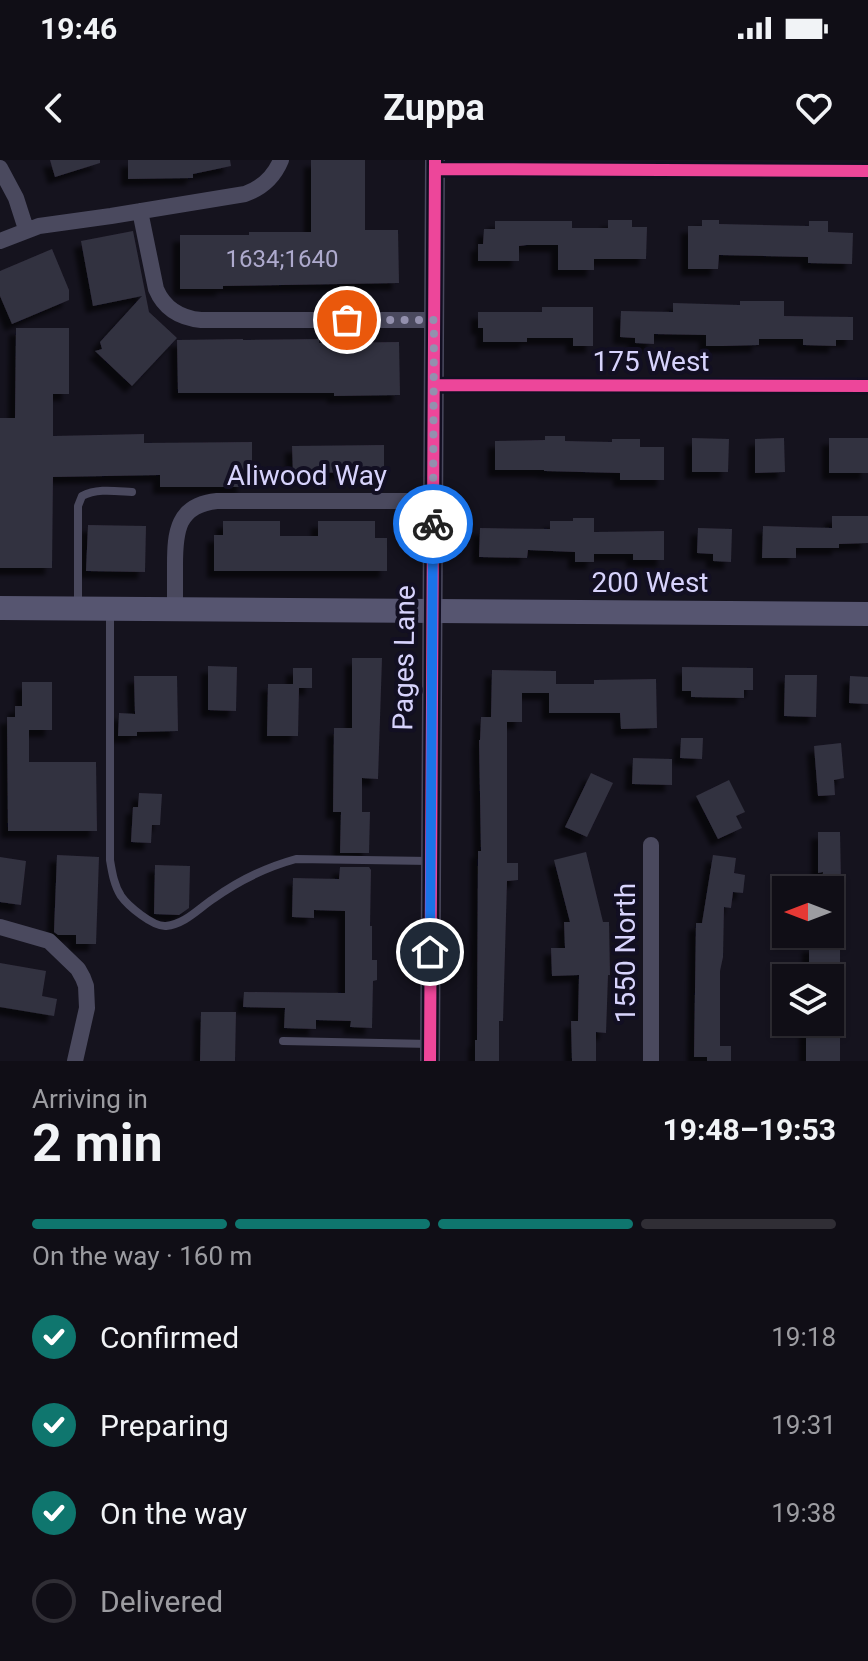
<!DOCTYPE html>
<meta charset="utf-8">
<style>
body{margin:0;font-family:Roboto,sans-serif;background:#1e1c23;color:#f1f3f6;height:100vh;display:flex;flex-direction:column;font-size:30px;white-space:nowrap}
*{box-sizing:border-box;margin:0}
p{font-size:26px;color:#9c9ca1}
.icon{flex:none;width:44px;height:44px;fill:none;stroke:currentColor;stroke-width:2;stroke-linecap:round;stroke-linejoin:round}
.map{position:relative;height:901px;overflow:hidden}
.side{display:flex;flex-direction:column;background:#100e16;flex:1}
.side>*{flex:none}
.needle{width:52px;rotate:270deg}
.tools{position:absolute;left:772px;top:716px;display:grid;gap:16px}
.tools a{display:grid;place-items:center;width:72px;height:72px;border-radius:0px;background:#100e16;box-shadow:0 2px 6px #0004,0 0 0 2px #302e35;font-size:40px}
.pin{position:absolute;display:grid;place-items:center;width:68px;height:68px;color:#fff;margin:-34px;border:4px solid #fff;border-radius:50%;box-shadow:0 2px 8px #0007}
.courier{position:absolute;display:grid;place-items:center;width:80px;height:80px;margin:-40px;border:6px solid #1a73e8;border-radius:50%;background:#fff;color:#222;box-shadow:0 2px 10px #0007}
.head em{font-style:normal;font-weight:700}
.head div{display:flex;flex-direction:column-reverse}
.head{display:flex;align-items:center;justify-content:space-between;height:136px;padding:0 32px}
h1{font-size:52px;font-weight:700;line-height:60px}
.bar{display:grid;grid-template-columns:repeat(4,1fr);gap:12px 8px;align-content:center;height:96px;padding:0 32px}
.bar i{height:10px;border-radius:6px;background:#302e35}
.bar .on{background:#0f766e}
.bar p{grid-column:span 4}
ol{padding:0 32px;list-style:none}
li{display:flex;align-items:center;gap:24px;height:88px}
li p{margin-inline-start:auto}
li .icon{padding:8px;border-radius:50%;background:#0f766e;color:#fff;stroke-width:4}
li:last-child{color:#9c9ca1}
li i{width:44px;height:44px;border:4px solid #302e35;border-radius:50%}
.status{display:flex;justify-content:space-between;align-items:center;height:56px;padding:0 40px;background:#100e16;direction:ltr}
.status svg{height:22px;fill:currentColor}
header{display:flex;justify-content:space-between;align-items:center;height:104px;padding:0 32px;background:#100e16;font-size:36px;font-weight:700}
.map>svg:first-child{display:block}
.building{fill:#333140;filter:url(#shadow)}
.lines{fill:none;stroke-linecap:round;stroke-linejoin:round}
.service{stroke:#4a495e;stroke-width:8}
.minor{stroke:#4a495e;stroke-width:16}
.tertiary{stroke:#4a495e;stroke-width:20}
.secondary{stroke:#565570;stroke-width:24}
.cycleway-casing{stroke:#120f22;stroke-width:17}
.cycleway{stroke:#ed469a;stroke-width:12}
.done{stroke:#9390ae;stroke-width:8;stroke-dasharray:0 14.4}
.route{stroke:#1a73e8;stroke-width:10}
.labels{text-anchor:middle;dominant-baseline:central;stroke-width:8;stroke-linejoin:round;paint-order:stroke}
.number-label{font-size:24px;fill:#aeaacd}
.street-label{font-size:28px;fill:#d7d3fc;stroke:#120f22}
</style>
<div class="status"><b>19:46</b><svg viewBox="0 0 49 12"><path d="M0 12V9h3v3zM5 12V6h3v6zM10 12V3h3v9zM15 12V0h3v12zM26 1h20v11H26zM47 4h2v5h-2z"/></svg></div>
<header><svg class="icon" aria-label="back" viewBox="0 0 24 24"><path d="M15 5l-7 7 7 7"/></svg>Zuppa<svg class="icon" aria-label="heart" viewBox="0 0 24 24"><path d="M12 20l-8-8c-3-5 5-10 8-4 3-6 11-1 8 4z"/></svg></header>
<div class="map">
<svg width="868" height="901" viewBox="0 0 868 901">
<defs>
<filter id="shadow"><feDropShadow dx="-7" dy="7" stdDeviation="2" flood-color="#0009"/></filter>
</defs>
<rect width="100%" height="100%" fill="#15131e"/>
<path class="building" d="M50,0H100V3L55,17Z
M128,0H230L231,6L193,14V18L128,19Z
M311,0H365V70H398L399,123L223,126V129H180V75H249V72H311Z
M608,60H632V67H647L646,99H594V110H558V85H527L519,86V101H478V84H483L484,69H495V61H572V68H608Z
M702,60H719V64L809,66V61H828V72L853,73L852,104L808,103V97L719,95L718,109H688V66H702Z
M133,71L149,152L177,178L132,226L95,191L102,189L100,182L142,136L93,146L81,81Z
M52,89L69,130V140L12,164L0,136V111Z
M740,141H784V156L853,157V180H836V186L803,185V179H759V185L723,186H706V175L654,174V184L635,183V178L620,177L621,151L673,152V143L740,145Z
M542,147H593V186H573V178H527V182H483V168H478V152H542Z
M16,168H69V234H53V276L144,274V283L252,282V312H244V327H160V315L53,317L52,408H0V258H15Z
M243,179V180L319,179V183L399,182L400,235L334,236V233H178L177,180Z
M545,276H565V281L612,282V279H640V287H664V320H620V313L544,311V310H495V281L545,280Z
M692,278L729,279L728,312H692Z
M784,278L785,312L755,313V279Z
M829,278H868V313H829Z
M384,285V312L293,313L292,286Z
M832,356H868V383L839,384V388H796V398H762L763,366L832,368Z
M573,358H594V372L664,371V400H633V394H594V402H575V392L528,390L527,398L479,397L480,368L550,369V361H573Z
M223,361H280V376H318V361H375V378H387V411H214V375H223Z
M88,365L146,366L145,412L86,411Z
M698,368L732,369L731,402L713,401V394L697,393Z
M352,498H382L378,619L362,618V652H370L369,693H340L341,652H333L334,568H352Z
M208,506L237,507L236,551L208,550Z
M682,507L753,508V530H744V538L691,537V531H682Z
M293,508H312V528H299L298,576H267L268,524H293Z
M492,510L556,511V524H594V520L656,519L657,568L621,569L620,553H549V533H522V562H507V703H518V720L507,721L503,861H499V901H475V880H477L478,691H481L479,580H480L481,557H491Z
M785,515H817L816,557L784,556Z
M134,516H177L178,571L137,572V576H118L119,553L135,554Z
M850,516L868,517V544L849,543Z
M22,522H52V570H29V602H96L97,671H8L7,557H15V546H22Z
M681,578H703L702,599L680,598Z
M841,583L844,618L834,620L835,635L818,636L814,586Z
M633,598L672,599V625L632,624Z
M591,613L613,623L587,677L565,667Z
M729,620L745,652L736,656L742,668L718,679L696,636Z
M139,633L162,634L160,665H152L151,683L131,682L133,647H138Z
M818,672H840L841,722H844L842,764L830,763V730H822L823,712L818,713Z
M586,692L603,762H609L610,815H608L606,873L596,872V901H572L571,861H578L579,815L552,816L551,788H565L564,762H570L554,700Z
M57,695L99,697L96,784H76V775H58L54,772Z
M713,695L736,698L734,713L745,715L743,733L733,732L731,748L724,747L723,797L720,811V886H731V901H707V897H694L696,763H702Z
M0,697L26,701L21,745L0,742Z
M155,705L190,706L189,748L179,755L154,754Z
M340,707H369L371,710L370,766H372V800H377V820L373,821L372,868L350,867L351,861L316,860V869L284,868L285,848L243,847L244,832L345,833V751L314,750V758L292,757L293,718L339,719Z
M809,785H840V818H816V805H809Z
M0,803L46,811L42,836L57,839L54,856L0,847Z
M201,852H236L235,901H200Z
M806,862H840V901H806Z"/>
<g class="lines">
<path class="service" d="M78,444V346L82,336C97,328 115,331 132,332
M110,453V700C112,712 114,725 121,736C128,746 153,767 166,766C185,764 198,749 213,739C238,721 267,707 296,699L430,701
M283,881L430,884"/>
<path class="minor" d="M0,8L16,38L26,69
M435,9L868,11
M140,51L156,129C164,148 180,158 201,160H434
M0,81L39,66L111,56L245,34C262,28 274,17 281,0
M434,225L868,226
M175,450C175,435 175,420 175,405C175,372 177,345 217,341H433
M0,767L49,781L78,809L83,818L86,826L87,848L75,901
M651,901V685"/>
<path class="tertiary" d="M430,901L435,0"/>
<path class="secondary" d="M0,448L868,454"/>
<g class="cycleway-casing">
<path id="cycleway" d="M435,9L868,11
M434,225L868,226
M430,901L435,0"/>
</g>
<use href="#cycleway" class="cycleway"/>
</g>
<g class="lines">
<path class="done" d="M347,160H434L433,364"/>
<path class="route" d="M430,792L433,364"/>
</g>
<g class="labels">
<g class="number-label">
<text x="282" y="99">1634;1640</text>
</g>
<g class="street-label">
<text x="651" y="201">175 West</text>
<text x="307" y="315">Aliwood Way</text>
<text x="650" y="422">200 West</text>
<text transform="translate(404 498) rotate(-89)">Pages Lane</text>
<text transform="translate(625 793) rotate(-90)">1550 North</text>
</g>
</g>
</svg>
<div class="tools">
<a><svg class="needle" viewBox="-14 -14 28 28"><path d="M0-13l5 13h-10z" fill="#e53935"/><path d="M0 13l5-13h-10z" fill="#9c9ca1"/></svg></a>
<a><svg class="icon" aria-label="layers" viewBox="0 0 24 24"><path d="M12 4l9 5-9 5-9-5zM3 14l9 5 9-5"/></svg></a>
</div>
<div class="pin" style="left:347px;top:160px;background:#ea580c"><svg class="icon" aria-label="bag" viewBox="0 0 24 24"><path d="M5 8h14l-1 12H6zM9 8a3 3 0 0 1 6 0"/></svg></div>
<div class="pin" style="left:430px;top:792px;background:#1f2937"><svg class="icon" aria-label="home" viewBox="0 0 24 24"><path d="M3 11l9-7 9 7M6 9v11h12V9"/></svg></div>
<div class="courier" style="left:433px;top:364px"><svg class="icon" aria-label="bike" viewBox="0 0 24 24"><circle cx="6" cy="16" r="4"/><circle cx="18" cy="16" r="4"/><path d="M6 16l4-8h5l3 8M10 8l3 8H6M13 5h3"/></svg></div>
</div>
<section class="side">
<div class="head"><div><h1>2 min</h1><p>Arriving in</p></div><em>19:48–19:53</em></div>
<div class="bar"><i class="on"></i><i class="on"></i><i class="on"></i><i></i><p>On the way · 160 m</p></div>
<ol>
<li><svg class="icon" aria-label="check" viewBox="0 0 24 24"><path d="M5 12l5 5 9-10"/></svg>Confirmed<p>19:18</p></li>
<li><svg class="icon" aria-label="check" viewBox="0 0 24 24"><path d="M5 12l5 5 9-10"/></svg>Preparing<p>19:31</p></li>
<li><svg class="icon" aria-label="check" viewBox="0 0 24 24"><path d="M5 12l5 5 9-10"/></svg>On the way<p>19:38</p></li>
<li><i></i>Delivered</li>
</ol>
</section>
